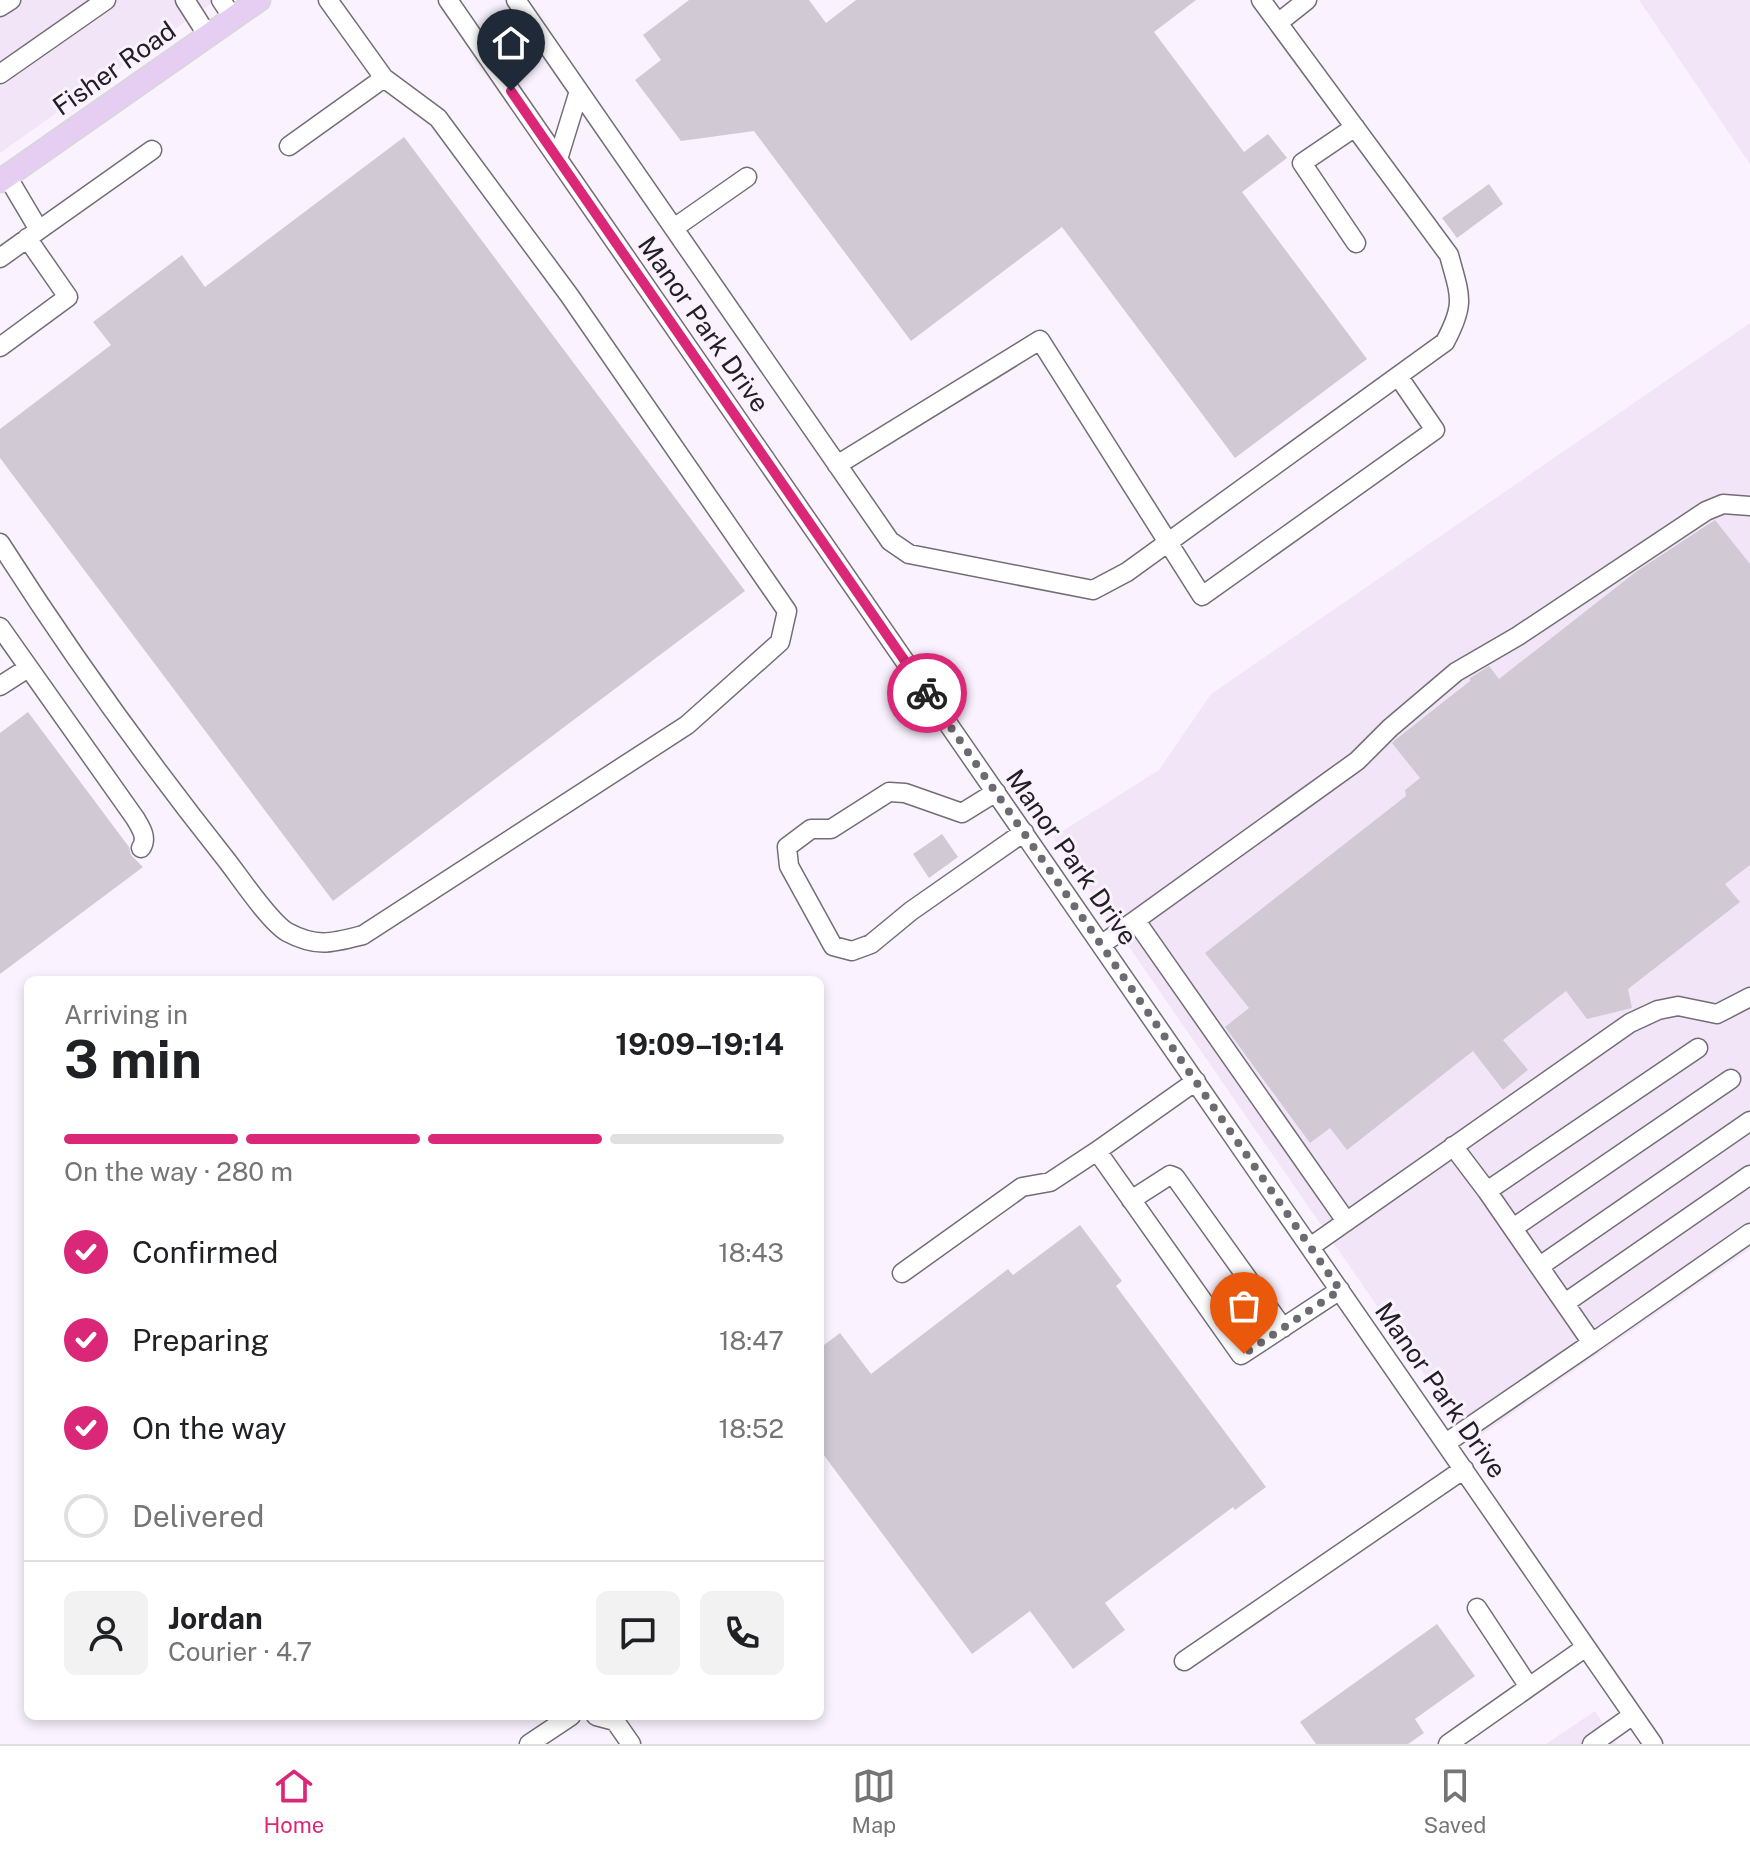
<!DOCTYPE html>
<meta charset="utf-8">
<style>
body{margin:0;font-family:"Public Sans",sans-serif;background:#f2f2f2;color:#202124;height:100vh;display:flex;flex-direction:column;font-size:30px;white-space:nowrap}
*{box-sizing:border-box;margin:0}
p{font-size:26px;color:#757577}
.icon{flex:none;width:44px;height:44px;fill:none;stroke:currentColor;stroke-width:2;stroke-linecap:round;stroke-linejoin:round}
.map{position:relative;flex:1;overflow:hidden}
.side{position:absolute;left:24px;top:976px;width:800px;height:744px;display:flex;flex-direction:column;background:#fff;border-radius:12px;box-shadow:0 4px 12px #0003}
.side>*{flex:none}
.pin{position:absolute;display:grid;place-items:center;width:68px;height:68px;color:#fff;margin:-82px -34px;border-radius:50% 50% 50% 0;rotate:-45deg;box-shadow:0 0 8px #0007}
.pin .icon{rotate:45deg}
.courier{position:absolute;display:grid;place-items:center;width:80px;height:80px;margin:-40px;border:6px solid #db2777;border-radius:50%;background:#fff;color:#222;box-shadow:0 2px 10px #0007}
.summary em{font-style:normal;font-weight:700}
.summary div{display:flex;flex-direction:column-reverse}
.summary{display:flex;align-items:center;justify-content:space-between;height:136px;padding:0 40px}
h1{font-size:52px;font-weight:700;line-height:60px}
.bar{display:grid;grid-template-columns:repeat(4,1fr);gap:12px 8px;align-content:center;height:96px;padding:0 40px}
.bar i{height:10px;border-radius:6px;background:#e0e0e0}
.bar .current{background:#db2777}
.bar p{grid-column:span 4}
.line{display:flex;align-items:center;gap:20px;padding:0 40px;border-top:2px solid #e0e0e0}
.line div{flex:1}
.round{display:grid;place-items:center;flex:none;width:84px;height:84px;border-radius:12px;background:#f2f2f2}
ol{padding:0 40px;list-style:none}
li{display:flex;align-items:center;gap:24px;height:88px}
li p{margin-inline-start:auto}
li .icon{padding:8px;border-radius:50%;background:#db2777;color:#fff;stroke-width:4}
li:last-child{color:#757577}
li i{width:44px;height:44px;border:4px solid #e0e0e0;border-radius:50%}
.dock{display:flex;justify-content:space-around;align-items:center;height:112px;border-top:2px solid #e0e0e0;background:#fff;font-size:22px;color:#757577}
.dock a{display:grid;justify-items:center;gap:4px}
.dock .current{color:#db2777}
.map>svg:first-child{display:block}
.built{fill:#f1e5f7}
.building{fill:#d1cad5}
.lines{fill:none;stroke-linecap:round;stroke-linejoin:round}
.minor-casing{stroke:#736d76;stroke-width:21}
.major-casing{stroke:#d7d7d8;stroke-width:25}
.minor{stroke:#fff;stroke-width:18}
.major{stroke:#e5cef2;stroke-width:22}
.done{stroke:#6e6a71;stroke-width:8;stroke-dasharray:0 14.4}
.route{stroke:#db2777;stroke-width:10}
.labels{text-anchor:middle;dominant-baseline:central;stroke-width:6;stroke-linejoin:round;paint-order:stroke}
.street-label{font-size:26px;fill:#222024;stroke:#faf3ff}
</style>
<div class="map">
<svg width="1750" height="1744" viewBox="0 0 1750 1744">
<rect width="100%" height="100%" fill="#faf3ff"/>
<path class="built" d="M0,0H216L0,153Z
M1639,0H1750V164Z
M1750,323V1249L1471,1442L1053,837L1159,770L1211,694Z
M1595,1711L1617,1744H1546Z"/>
<path class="building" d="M689,0H809L826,23L856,0H1196L1154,32L1244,152L1268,134L1287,158L1242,192L1367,359L1235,458L1062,227L911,341L754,131L681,141L635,80L661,60L643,35Z
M404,137L745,591L333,901L0,458V429L111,345L93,322L182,255L205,287Z
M1489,184L1503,204L1457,238L1442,218Z
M1715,520L1750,564V865L1725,884L1740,902L1628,989L1632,1008L1587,1019L1566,991L1503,1040L1528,1070L1503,1090L1473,1051L1347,1150L1330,1128L1310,1143L1225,1027L1249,1008L1205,953L1406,796L1405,790L1420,778L1392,743L1395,740L1470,681V678L1489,666L1499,679L1637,571Z
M28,712L129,847L131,855L143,867L0,974V733Z
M942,834L958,857L929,878L913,854Z
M1080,1225L1122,1281L1116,1286L1266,1487L1235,1510L1233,1507L1105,1603L1125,1630L1073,1669L1030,1611L972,1654L820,1450V1348L840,1333L871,1374L1008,1269L1013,1275Z
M1437,1624L1475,1676L1415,1719L1424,1733L1408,1744H1316L1300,1722Z"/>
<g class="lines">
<g class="minor-casing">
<path id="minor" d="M185,0L208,36
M221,0L233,18
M448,0L1653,1744
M516,0L890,541L909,554L1093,590L1127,572L1445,342C1466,303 1460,296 1449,255L1261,0
M0,7L11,0
M1278,23L1307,0
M0,74L106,0
M1355,127L1302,163L1356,243
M289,146L384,78
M558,159L579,91
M674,228L747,177
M39,230L152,150
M0,258L39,230L7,176
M0,347L68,297L27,238
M837,465L1040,340L1202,596L1435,430L1398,376
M0,543C70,653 147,760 228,862C241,879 270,922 287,932C317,948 332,943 363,935L687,725L780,642L787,611L569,295L438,118L384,78L328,0
M0,627L135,818C141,828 148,838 141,848
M0,686L28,668
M996,792L962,813L905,793L889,792L831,829H811L787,847L789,866L833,946L852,951L871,944L911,911L1024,832
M1136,921L1346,1221
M1101,945L1357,761L1390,728L1456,672L1518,636L1706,511L1723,504L1750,506
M1196,1081L1097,1151L1241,1355L1340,1290
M1487,1191L1698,1048
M1131,1200L1170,1175L1175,1177L1283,1328
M1513,1228L1731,1079
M1310,1247L1630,1023L1658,1010L1678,1006L1717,1014L1750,997
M1540,1266L1750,1121
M902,1273L1022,1187L1050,1182L1097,1151
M1565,1303L1750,1175
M1592,1343L1750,1233
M1446,1443L1592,1343L1487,1191L1453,1146
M1477,1608L1529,1687
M1184,1661L1464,1469
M596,1716L615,1721L631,1744
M529,1744L571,1716
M1448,1744L1586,1647
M1592,1744L1633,1715"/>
</g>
<g class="major-casing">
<path id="major" d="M0,181L259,0"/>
</g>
<use href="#minor" class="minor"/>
<use href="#major" class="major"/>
</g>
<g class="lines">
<path class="done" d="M927,693L1340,1290L1244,1354"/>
<path class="route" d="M511,91L927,693"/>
</g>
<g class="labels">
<g class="street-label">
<text transform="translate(114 68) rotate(-35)">Fisher Road</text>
<text transform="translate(704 324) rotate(55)">Manor Park Drive</text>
<text transform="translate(1072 857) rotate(55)">Manor Park Drive</text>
<text transform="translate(1441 1390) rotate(55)">Manor Park Drive</text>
</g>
</g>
</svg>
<div class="pin" style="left:1244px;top:1354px;background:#ea580c"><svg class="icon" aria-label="bag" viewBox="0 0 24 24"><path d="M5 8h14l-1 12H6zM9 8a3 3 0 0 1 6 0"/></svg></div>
<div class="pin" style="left:511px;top:91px;background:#1f2937"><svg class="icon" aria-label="home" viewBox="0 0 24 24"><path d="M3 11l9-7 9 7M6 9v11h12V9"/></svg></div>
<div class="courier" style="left:927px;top:693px"><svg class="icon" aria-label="bike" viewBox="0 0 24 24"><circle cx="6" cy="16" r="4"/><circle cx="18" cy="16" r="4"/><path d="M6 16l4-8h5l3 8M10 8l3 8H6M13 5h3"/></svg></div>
<section class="side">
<div class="summary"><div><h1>3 min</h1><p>Arriving in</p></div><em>19:09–19:14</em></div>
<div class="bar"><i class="current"></i><i class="current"></i><i class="current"></i><i></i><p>On the way · 280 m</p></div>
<ol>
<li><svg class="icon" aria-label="check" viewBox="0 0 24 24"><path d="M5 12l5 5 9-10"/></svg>Confirmed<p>18:43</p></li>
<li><svg class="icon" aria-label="check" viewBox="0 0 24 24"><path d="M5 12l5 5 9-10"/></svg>Preparing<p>18:47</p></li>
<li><svg class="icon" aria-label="check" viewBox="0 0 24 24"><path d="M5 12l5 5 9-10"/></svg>On the way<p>18:52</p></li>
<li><i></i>Delivered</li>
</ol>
<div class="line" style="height:144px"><a class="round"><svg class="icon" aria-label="person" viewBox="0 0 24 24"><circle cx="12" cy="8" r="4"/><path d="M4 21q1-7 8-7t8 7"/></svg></a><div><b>Jordan</b><p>Courier · 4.7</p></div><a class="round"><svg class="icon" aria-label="chat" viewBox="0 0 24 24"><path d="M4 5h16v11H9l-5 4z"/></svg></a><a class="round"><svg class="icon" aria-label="phone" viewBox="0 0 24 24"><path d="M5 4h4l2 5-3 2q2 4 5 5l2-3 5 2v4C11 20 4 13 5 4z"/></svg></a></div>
</section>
</div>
<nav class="dock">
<a class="current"><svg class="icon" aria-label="home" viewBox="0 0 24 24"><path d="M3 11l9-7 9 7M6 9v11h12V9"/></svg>Home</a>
<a><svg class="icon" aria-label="map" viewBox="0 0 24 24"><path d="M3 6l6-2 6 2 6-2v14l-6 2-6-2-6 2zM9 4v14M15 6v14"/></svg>Map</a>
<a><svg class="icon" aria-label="saved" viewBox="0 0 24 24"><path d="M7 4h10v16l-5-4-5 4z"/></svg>Saved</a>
</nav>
